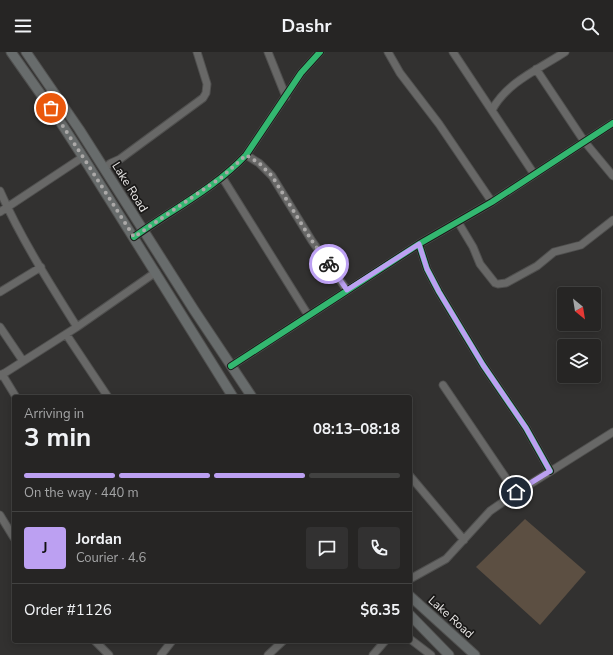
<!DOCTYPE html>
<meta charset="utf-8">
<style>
body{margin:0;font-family:"Nunito Sans",sans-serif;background:#323131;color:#f1f3f6;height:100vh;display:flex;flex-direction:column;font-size:15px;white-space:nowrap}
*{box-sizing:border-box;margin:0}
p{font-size:13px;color:#a4a5a6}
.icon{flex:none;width:22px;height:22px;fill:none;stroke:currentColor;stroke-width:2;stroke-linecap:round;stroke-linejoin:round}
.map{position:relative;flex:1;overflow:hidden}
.sheet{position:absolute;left:12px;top:343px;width:400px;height:248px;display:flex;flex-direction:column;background:#262524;border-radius:4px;box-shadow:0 2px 10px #0003,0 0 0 1px #424241}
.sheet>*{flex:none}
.needle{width:26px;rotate:150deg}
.buttons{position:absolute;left:557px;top:235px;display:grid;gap:8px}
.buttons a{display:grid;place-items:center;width:44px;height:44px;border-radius:4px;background:#262524;box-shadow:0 2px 10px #0003,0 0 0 1px #424241;font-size:20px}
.pin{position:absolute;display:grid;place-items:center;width:34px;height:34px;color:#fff;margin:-17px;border:2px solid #fff;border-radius:50%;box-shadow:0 1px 4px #0007}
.courier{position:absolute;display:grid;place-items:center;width:40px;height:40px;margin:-20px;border:3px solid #bca0f2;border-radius:50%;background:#fff;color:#222;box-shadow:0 1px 5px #0007}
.summary em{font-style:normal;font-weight:700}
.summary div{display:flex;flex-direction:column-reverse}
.summary{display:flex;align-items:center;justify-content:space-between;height:68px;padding:0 12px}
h1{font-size:26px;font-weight:700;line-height:30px}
.bar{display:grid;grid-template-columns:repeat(4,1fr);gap:6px 4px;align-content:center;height:48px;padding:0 12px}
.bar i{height:5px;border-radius:3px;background:#424241}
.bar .current{background:#bca0f2}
.bar p{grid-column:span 4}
.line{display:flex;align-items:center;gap:10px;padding:0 12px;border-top:1px solid #424241}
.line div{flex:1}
.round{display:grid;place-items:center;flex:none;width:42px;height:42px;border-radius:4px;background:#323131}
header{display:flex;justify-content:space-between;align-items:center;height:52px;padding:0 12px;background:#262524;font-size:18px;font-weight:700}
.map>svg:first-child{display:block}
.green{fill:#5c4f42}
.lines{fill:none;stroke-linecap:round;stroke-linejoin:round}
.street-casing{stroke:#50504f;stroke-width:9}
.secondary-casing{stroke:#50504f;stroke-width:11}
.street{stroke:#686867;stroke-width:7}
.secondary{stroke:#686c6c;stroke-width:9}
.cycleway-casing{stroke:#1a1918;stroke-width:8}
.cycleway{stroke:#33b770;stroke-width:6}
.done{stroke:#aba9a8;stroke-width:4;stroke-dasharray:0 7.2}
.route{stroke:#bca0f2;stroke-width:5}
.labels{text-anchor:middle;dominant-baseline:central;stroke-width:3.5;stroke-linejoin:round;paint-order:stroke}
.street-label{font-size:12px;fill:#eceae9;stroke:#1a1918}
</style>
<header><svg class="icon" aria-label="menu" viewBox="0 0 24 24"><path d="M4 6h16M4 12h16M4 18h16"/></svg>Dashr<svg class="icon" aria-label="search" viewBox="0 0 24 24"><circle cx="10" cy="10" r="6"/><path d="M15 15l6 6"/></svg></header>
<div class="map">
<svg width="613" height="603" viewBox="0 0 613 603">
<rect width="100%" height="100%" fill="#323130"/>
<path class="green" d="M525,467L586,520L540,573L476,515Z"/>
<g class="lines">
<g class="street-casing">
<path id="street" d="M268,0L286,45
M388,0L400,21L439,72L492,150
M453,0L534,122
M536,17L584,89L613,124
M492,58C507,30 539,17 565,0
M246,103L259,111L272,124L312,189L347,238
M104,116L111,111L120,107L203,46L206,41L207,32L197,0
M222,125L308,263
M0,139C20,185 50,232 77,275
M0,160L83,105
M458,170L473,195L480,212L495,231L498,232L506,231L537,214L554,200L581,193L613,168
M134,185C171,158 214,137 246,103L301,21L320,0
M419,192L427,217L439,240L483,313L526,376L550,419
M0,240L41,215
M0,275L23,309
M66,282L108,345
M231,314L419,192L492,150L613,71
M2,322L16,345
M0,324L77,275L156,220
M443,333L516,441
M410,424L464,488
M0,463L14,486
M410,527L446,507L490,459L516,441L613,380
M410,587L431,603
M95,589L109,603
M161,603L172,589
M268,603L283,589
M373,603L385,589"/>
</g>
<g class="secondary-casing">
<path id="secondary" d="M11,0L59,68L83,105L233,345
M26,0L79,77L194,258L252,345
M410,544L475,603
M410,563L449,603"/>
</g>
<use href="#street" class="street"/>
<use href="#secondary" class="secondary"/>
<g class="cycleway-casing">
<path id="cycleway" d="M134,185C171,158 214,137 246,103L301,21L320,0
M419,192L427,217L439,240L483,313L526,376L550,419
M231,314L419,192L492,150L613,71"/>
</g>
<use href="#cycleway" class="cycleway"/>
</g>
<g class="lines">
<path class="done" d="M51,56L83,105L134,185L222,125L246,103L259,111L272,124L312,189L329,212"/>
<path class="route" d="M329,212L347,238L419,192L427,217L439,240L483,313L526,376L550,419L516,440"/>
</g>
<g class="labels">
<g class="street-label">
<text transform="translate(130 135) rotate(58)">Lake Road</text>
<text transform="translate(451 565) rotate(42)">Lake Road</text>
</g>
</g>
</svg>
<div class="buttons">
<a><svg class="needle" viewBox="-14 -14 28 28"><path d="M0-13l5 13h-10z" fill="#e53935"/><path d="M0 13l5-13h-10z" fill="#a4a5a6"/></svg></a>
<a><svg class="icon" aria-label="layers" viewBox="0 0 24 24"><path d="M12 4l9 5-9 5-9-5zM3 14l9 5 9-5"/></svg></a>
</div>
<div class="pin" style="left:51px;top:56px;background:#ea580c"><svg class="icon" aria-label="bag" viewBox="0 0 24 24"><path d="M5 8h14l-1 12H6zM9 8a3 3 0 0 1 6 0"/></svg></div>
<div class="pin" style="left:516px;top:440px;background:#1f2937"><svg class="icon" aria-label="home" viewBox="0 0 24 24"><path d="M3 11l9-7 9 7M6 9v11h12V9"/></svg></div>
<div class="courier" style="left:329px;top:212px"><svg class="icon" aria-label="bike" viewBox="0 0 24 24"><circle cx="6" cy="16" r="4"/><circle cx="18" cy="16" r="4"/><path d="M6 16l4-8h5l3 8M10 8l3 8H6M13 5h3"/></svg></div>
<section class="sheet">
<div class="summary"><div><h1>3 min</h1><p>Arriving in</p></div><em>08:13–08:18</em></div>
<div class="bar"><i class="current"></i><i class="current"></i><i class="current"></i><i></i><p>On the way · 440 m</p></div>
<div class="line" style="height:72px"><b class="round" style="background:#bca0f2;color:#111">J</b><div><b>Jordan</b><p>Courier · 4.6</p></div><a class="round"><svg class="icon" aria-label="chat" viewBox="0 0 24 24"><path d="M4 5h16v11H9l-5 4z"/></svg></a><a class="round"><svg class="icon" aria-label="phone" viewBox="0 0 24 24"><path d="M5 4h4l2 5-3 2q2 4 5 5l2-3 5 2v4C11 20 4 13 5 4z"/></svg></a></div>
<div class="line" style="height:52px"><div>Order #1126</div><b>$6.35</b></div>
</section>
</div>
